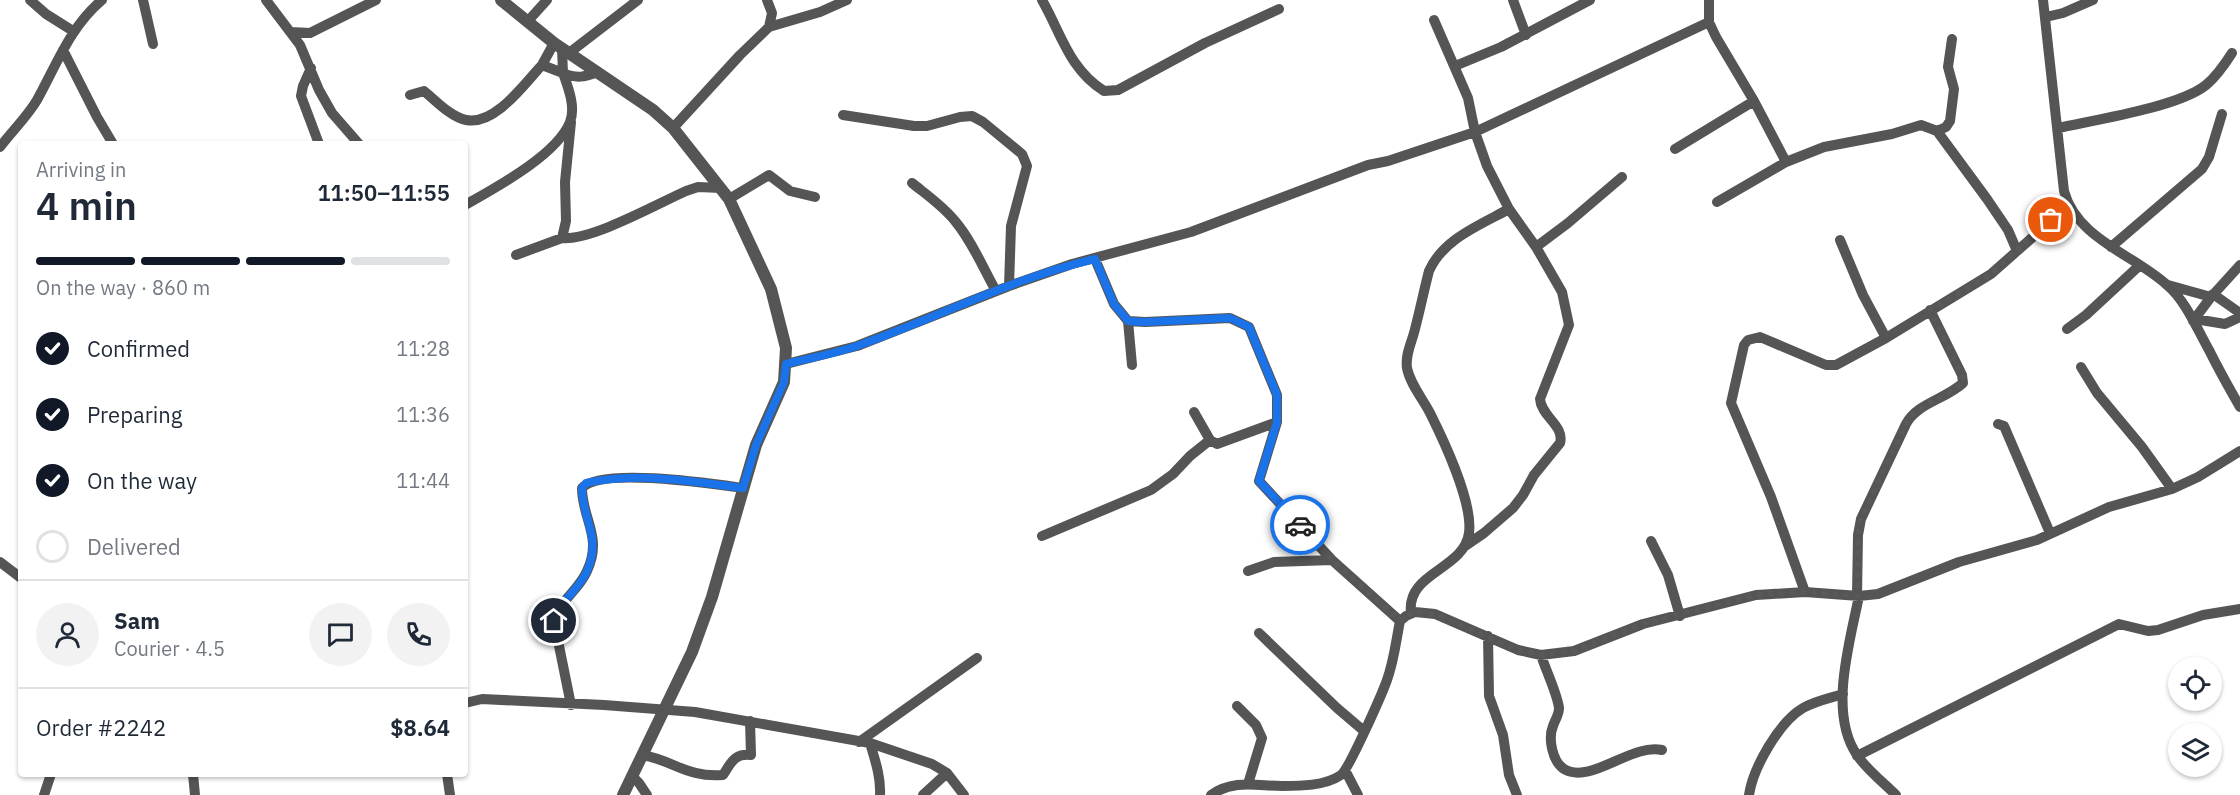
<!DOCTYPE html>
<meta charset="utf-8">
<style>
body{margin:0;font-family:"IBM Plex Sans",sans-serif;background:#f2f2f3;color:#1f2937;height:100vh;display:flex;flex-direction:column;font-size:22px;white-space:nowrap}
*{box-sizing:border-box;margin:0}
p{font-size:20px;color:#747a83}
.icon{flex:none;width:33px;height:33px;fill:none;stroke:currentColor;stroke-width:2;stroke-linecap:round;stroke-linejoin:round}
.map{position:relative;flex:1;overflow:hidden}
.panel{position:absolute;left:18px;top:141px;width:450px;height:636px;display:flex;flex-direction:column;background:#fff;border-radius:6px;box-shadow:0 2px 4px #0004}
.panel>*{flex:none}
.controls{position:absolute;left:2168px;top:657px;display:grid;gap:12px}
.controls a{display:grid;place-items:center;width:54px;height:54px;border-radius:50%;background:#fff;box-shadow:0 2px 4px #0004;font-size:30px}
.pin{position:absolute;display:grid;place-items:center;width:51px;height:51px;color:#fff;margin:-26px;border:3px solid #fff;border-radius:50%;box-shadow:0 2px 6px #0007}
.courier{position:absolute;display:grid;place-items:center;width:60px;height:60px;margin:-30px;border:4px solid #1a73e8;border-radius:50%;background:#fff;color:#222;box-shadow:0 2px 8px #0007}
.overview em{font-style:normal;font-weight:600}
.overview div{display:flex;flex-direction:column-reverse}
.overview{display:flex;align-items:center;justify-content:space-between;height:102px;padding:0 18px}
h1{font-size:39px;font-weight:600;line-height:45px}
.bar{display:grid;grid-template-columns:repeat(4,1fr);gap:9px 6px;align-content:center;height:72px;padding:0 18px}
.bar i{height:8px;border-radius:4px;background:#e0e1e3}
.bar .on{background:#111827}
.bar p{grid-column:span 4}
.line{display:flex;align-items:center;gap:15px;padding:0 18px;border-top:2px solid #e0e1e3}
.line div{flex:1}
.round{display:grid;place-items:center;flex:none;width:63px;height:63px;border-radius:32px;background:#f2f2f3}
ol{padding:0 18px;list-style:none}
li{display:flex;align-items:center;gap:18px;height:66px}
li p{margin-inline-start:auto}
li .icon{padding:6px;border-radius:50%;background:#111827;color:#fff;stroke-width:4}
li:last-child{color:#747a83}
li i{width:33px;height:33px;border:3px solid #e0e1e3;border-radius:50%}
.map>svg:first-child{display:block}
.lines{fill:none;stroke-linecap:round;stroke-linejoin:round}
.minor{stroke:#555;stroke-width:10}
.tertiary{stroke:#555;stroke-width:12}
.done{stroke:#595959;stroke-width:6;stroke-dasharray:0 10.8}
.route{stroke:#1a73e8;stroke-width:8}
</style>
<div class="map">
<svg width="2240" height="795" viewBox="0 0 2240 795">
<rect width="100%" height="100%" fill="#fff"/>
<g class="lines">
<path class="minor" d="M30,0L46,14L73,31
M143,0L153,44
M266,0L300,45L319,90L332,113L359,144
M1042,0C1061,33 1069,69 1104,91L1118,90L1205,43L1279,9
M1513,0L1526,35
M1709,0V22L1716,37L1754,101L1786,162
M2043,0L2064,191C2077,239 2133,254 2167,285C2186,301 2197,329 2209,350C2219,370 2229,388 2240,407
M2046,17L2063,13L2093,0
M1434,20L1468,98L1475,132L1487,166L1509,209L1536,247L1562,292L1569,325L1540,399C1541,416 1565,426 1560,443L1534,475L1523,495L1513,508L1484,533L1465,546
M528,21L547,0
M769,27L820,12L847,0
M291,32L310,33L376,0
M562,48L563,73C577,79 584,77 598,72
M63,50L97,117L113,144
M569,53L638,0
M1455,66L1501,47L1590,0
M311,68L303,86L301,96L319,144
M410,95L424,91C436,101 451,117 466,120C495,126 525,83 542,65
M843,115L914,126H927L960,117L972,116L983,122L1022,154L1027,166L1011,226L1009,286
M673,128L740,55L769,27L772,13L767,0
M2058,128C2094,120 2179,107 2206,85C2217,76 2225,64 2232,53
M1937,131L1946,127L1950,121L1954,89L1948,67L1952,39
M0,147C12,131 27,117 37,100C57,64 70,27 102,0
M1675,149L1754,101
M912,183C927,195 943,206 955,221C972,241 983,268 996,291
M729,199L769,175L790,191L815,197
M1717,202L1786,162L1824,147L1892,134L1921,125L1937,131L1987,199L2008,230L2017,251
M465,205C495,188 557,155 570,122C576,107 568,87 563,73L542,65L554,43
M562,238C591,241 657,204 686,191L698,187L721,188
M1840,240L1863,295L1886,338
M1536,247L1568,223L1622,177
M2111,247L2202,169L2209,157L2222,114
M516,255L562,238L566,221L565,182L571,122
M1095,259L1114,304L1128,321L1145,322L1230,318L1249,327L1277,395V422L1259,481L1332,560L1400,621
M2168,285L2211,297
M2213,294L2240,313
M2195,319L2225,324L2240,317
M1128,321L1132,365
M2193,321L2211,297L2240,265
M2067,329L2086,315L2140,265
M786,364L857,346L1009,286L1072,264L1191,232L1368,165L1388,161L1475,132L1709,22
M2081,367L2097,393L2142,447L2172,489
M1194,412L1210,440L1217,444L1277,422
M1998,424L2004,426L2050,533
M1042,536L1151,490L1173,474L1190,456L1210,440
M1651,541L1668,575L1680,616
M0,562L21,578
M1248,571L1274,562L1332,560
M1805,592L1771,497L1731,403L1744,345L1748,340L1760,337L1826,365H1836L1886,338L1991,274L2068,206
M1857,596L1858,535L1861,519L1906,424C1917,403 1946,399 1963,383L1962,375L1930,310
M1859,596C1850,642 1828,713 1857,755C1867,770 1883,782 1896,795
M1411,613C1406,572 1464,570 1469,533C1473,503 1444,441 1430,413C1423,399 1410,384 1407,368C1405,354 1412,342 1415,329C1420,310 1424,290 1429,271C1443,239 1480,225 1509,209
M1259,633L1337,708L1364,731
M1488,636L1489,696L1503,735L1509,775L1517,795
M1541,655C1546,671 1557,693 1559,708C1559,715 1555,720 1553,726C1548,738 1552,761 1564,769C1591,785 1631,743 1662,750
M465,703L482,699L604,705L695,712L870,743L932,764L947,773L964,795
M571,705L554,621C559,601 579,590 587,571C603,537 582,519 582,488C601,467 714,484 743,488
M1237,706L1256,725L1262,738L1248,784
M859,742L977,658
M870,743C875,760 881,777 880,795
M642,755C673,760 687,778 723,775C731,763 734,753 751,755L750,721
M1857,756L2119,624L2148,631L2158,630L2203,615L2240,609
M1345,770L1358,795
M193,774L195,795
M447,774L450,795
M632,776L639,783L647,795
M44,795L51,774
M923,795L947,773
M1211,795C1234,779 1257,786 1282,786C1300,786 1325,786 1341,775C1349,769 1382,694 1387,680C1394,661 1396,641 1400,621L1406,616L1415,612L1435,614L1518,650L1541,655L1574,651L1643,624L1756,595L1805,592L1859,596L1878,594L1959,562L2037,540L2109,507L2172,489L2198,477L2240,451
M1749,795C1753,768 1779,722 1803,708C1815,701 1830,698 1843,694"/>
<path class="tertiary" d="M501,0L554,43L653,110L673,128L729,199L771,289L786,348L784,382L756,445L712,597L692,652L623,795"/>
</g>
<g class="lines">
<path class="done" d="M1300,525L1332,560L1400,621L1406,616L1415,612L1435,614L1518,650L1541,655L1574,651L1643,624L1756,595L1805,592L1857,596L1858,535L1861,519L1906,424C1917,403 1946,399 1963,383L1962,375L1930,310L1991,274L2051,220"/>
<path class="route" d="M554,621C559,601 579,590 587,571C602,537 582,519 582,488L586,483C638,472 692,481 743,488L756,445L784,382L786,364C810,358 834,354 857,346C937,318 1012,278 1095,259L1114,304L1128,321L1145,322L1230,318L1249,327L1277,395V422L1259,481L1300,525"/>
</g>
</svg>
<div class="controls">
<a><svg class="icon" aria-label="locate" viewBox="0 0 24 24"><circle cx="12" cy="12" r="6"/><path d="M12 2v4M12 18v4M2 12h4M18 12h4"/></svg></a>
<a><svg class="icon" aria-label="layers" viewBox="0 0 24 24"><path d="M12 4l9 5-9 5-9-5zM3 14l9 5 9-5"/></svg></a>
</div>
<div class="pin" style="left:2051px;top:220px;background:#ea580c"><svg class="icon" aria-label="bag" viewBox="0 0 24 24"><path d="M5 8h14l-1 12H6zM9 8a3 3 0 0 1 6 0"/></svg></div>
<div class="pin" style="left:554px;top:621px;background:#1f2937"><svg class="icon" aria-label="home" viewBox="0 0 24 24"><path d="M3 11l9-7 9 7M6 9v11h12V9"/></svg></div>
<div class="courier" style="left:1300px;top:525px"><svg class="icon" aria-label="car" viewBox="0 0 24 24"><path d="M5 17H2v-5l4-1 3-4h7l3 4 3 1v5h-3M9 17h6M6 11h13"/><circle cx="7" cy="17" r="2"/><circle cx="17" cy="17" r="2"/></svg></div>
<section class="panel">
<div class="overview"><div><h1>4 min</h1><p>Arriving in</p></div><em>11:50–11:55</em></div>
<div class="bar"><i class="on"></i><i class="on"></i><i class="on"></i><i></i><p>On the way · 860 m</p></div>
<ol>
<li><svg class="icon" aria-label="check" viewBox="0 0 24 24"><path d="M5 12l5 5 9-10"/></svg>Confirmed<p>11:28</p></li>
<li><svg class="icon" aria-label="check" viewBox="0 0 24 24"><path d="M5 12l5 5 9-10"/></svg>Preparing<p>11:36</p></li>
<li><svg class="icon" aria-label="check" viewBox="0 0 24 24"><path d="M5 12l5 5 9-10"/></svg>On the way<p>11:44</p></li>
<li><i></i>Delivered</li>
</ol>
<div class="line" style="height:108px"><a class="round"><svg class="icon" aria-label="person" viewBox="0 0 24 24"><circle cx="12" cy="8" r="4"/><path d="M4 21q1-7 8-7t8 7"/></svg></a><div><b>Sam</b><p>Courier · 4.5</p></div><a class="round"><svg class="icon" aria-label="chat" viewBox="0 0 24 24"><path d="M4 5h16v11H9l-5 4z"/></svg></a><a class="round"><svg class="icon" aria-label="phone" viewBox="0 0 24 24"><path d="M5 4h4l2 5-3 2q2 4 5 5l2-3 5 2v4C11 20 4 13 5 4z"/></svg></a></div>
<div class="line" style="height:78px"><div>Order #2242</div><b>$8.64</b></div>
</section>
</div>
